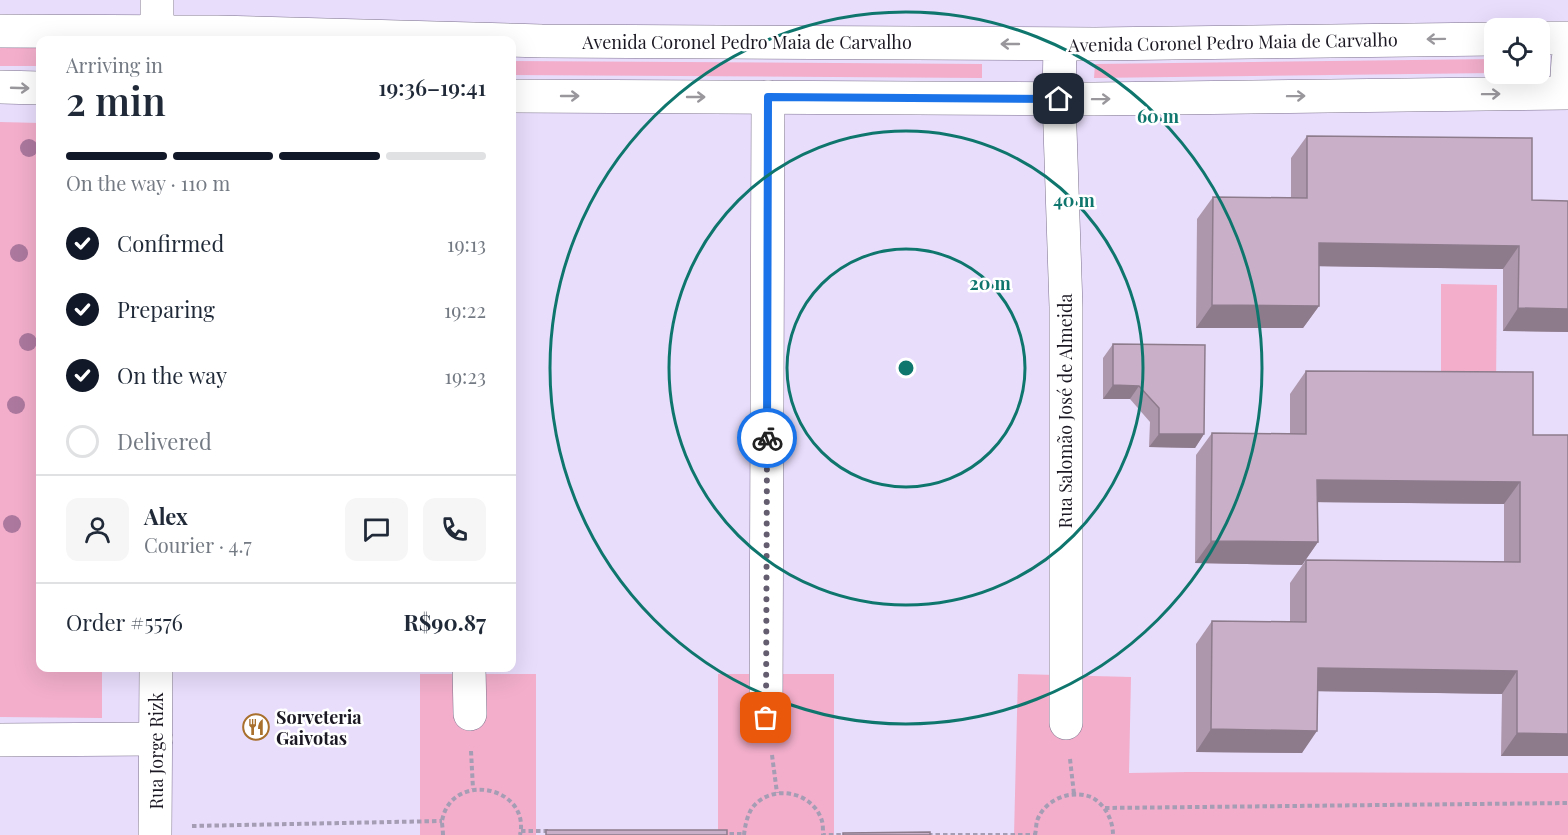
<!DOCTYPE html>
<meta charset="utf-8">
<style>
body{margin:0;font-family:"Playfair Display",serif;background:#f6f6f7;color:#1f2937;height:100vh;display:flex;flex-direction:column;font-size:22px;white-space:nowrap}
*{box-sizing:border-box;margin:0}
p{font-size:20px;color:#747a83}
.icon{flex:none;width:33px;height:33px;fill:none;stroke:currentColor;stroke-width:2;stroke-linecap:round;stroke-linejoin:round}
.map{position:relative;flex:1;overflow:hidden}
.side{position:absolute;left:36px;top:36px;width:480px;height:636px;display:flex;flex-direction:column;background:#fff;border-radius:12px;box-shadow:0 6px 24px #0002}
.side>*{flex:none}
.buttons{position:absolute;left:1484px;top:18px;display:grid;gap:12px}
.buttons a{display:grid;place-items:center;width:66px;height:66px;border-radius:12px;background:#fff;box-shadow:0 6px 24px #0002;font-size:30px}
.pin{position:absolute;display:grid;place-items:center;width:51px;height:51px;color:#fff;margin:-26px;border-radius:12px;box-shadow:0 3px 9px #0006}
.courier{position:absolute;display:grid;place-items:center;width:60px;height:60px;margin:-30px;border:4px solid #1a73e8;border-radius:50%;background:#fff;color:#222;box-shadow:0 2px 8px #0007}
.summary em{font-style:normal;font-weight:600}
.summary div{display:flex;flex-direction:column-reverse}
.summary{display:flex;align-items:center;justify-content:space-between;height:102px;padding:0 30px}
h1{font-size:39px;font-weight:600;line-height:45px}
.bar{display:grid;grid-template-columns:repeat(4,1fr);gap:9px 6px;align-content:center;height:72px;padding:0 30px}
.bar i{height:8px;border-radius:4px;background:#e0e1e3}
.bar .selected{background:#111827}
.bar p{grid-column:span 4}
.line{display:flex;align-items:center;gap:15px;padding:0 30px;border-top:2px solid #e0e1e3}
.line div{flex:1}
.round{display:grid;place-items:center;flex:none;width:63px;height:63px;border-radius:12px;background:#f6f6f7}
ol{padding:0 30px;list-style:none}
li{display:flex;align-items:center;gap:18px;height:66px}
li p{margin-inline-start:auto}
li .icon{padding:6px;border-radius:50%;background:#111827;color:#fff;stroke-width:4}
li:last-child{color:#747a83}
li i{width:33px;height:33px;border:3px solid #e0e1e3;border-radius:50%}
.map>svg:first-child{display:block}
.green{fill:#f2aecb}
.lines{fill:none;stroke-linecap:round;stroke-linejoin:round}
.street-casing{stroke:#7c718d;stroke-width:34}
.secondary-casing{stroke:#7c718d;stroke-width:34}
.path{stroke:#a59db4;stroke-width:4;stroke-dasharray:4.5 3;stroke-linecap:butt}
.street{stroke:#fff;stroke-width:33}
.secondary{stroke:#fff;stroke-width:33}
.tree{fill:#ac789e}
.wall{fill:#ad97ac}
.shaded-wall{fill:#8d7b8c}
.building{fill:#c9b0c8;stroke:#8d7b8c;stroke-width:1.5}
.oneway{stroke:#99979c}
.done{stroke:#635d6f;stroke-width:6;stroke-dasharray:0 10.8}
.route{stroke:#1a73e8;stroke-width:8}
.ring{fill:none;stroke:#0f766e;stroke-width:3}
.labels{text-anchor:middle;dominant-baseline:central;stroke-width:5;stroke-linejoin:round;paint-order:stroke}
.street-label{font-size:18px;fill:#1c1823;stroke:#fff}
.poi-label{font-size:18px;font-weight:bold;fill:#1c1823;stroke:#fff;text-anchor:start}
.centre{fill:#0f766e;stroke:#fff;stroke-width:3}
.ring-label{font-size:18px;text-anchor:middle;font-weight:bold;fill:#0f766e;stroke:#fff;stroke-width:5;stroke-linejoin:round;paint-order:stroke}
</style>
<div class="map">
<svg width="1568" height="835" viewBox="0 0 1568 835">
<rect width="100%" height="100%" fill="#e8ddfb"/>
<path class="green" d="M0,47L40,48V66H0Z
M1494,59V73L1094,78L1095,64Z
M512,61L982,64V78L512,75Z
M0,122L40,123V668H102V718L0,717Z
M1441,284L1497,285L1496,384L1441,383Z
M420,674H536V835H420Z
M718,674H834V835H718Z
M1018,674L1131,677L1129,773L1189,772L1568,773V835H1014Z"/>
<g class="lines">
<g class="street-casing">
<path id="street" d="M1059,99L1066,307V723
M469,668L470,714
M766,718L768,97
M0,740L156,739"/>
</g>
<g class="secondary-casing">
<path id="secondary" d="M157,0V40
M0,31L217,32L542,41L1095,44L1494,39
M1539,38H1568
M0,87L40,88
M1566,93L1568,60
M512,96L1094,99L1568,93
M1059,99L1060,44
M155,835L156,668"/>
</g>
<path class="path" d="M471,751L473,789
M772,755L777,793
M1070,759L1074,794
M1105,808L1568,803
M192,826L442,821
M521,831H550
M722,834H744
M443,835C443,831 442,825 442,821C451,770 531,786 520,835
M744,835C745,826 747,816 752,808C771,783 813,791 822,821C823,825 823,831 823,835H845
M928,835H1035
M1035,835C1036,831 1036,825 1037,821C1044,800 1070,789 1091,797C1105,804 1113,820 1113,835"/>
<use href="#street" class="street"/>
<use href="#secondary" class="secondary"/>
</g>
<g class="tree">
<circle cx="29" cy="148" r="9"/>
<circle cx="19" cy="253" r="9"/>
<circle cx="28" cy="342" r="9"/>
<circle cx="16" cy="405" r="9"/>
<circle cx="12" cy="524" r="9"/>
</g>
<path class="wall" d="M1307,136L1532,200L1568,201V332L1503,331V269L1319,266V306L1303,328H1196L1197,219L1213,197H1291V158Z
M1113,344L1204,434L1195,448L1149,447L1150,422L1130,399H1103V358Z
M1306,371L1533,435L1568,756H1501L1502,694L1318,691L1302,753L1196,752V644L1212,621L1290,622V583L1306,560L1504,562V504L1318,502V542L1302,565L1195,563L1196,455L1212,433H1290V394Z"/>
<path class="shaded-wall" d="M1319,243L1519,246L1503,269L1303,266Z
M1212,305L1319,306L1303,328H1196Z
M1518,308L1568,309V332L1503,331Z
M1113,385L1139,386L1130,399H1103Z
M1159,434H1204L1195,448L1149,447Z
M1317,480L1520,482L1504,504L1302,502Z
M1211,541L1318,542L1302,565L1195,563Z
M1318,668L1517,671L1502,694L1302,691Z
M1211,729L1317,731L1302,753L1196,752Z
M1517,733L1568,734V756H1501Z"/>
<path class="building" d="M1307,136L1532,138V200L1568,201V309L1518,308L1519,246L1319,243V306L1212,305L1213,197L1307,198Z
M1113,344L1205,345L1204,434H1159V408L1139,386L1113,385Z
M1306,371L1533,372V435H1568V734L1517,733V671L1318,668L1317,731L1211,729L1212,621L1306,622V560L1520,562V482L1317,480L1318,542L1211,541L1212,433L1306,434Z
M546,830H727V835H546Z
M930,832V835H843V833Z"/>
<defs><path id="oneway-shaft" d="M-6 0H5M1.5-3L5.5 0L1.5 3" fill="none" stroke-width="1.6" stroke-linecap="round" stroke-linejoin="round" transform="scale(1.5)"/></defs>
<g class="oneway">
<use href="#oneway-shaft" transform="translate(1436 39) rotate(179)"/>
<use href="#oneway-shaft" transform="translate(1010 44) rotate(-180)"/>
<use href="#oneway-shaft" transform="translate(20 88) rotate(2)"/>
<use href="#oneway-shaft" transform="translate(1491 94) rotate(-1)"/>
<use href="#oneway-shaft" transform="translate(570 96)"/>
<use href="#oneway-shaft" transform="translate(1296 96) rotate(-1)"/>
<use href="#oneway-shaft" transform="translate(696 97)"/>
<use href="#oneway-shaft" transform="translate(1101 99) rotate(-1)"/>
</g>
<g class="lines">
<path class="done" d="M766,718L767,438"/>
<path class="route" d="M767,438L768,97L1059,99"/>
</g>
<g class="ring">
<circle cx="906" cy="368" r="119"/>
<circle cx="906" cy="368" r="237"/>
<circle cx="906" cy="368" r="356"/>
</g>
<defs>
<g id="restaurant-ring" transform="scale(1.35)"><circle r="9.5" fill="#fff" stroke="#a86f2d" stroke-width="1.5"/><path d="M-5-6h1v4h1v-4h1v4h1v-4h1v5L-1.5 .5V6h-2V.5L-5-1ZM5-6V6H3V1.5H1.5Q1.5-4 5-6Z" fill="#a86f2d"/></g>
</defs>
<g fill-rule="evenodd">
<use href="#restaurant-ring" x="256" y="727"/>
</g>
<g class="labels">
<g class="street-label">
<text x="747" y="42">Avenida Coronel Pedro Maia de Carvalho</text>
<text transform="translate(1233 42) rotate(-1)">Avenida Coronel Pedro Maia de Carvalho</text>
<text transform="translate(1065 411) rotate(-90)">Rua Salomão José de Almeida</text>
<text transform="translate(156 751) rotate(-90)">Rua Jorge Rizk</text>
</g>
<g class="poi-label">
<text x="276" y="717">Sorveteria<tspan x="276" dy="21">Gaivotas</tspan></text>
</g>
</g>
<circle cx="906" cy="368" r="9" class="centre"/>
<g class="ring-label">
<text x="1158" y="123">60 m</text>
<text x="1074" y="207">40 m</text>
<text x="990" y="290">20 m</text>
</g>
</svg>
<div class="buttons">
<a><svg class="icon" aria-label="locate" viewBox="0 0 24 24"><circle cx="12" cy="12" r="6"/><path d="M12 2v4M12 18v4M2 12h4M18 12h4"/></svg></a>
</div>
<div class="pin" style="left:766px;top:718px;background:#ea580c"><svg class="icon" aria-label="bag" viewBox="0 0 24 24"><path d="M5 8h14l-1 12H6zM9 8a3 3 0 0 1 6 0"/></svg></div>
<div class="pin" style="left:1059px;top:99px;background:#1f2937"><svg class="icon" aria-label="home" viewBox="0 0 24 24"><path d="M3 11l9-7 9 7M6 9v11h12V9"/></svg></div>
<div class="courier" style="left:767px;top:438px"><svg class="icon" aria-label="bike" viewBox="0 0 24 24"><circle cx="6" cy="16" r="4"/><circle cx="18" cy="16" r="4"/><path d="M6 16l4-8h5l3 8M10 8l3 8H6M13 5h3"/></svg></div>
<section class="side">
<div class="summary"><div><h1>2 min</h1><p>Arriving in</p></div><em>19:36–19:41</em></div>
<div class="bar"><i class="selected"></i><i class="selected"></i><i class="selected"></i><i></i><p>On the way · 110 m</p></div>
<ol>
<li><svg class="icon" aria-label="check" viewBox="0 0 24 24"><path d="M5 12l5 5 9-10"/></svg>Confirmed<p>19:13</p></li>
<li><svg class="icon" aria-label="check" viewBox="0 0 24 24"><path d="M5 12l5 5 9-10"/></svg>Preparing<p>19:22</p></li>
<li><svg class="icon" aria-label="check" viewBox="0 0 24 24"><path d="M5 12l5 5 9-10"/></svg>On the way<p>19:23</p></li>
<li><i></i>Delivered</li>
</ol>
<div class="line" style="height:108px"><a class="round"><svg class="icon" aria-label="person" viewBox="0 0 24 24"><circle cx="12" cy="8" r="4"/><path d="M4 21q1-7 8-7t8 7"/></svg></a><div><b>Alex</b><p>Courier · 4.7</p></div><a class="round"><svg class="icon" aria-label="chat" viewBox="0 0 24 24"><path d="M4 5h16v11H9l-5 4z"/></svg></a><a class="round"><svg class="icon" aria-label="phone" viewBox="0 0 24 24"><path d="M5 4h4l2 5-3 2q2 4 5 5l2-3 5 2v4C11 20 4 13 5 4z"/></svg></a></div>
<div class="line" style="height:78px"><div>Order #5576</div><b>R$90.87</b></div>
</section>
</div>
